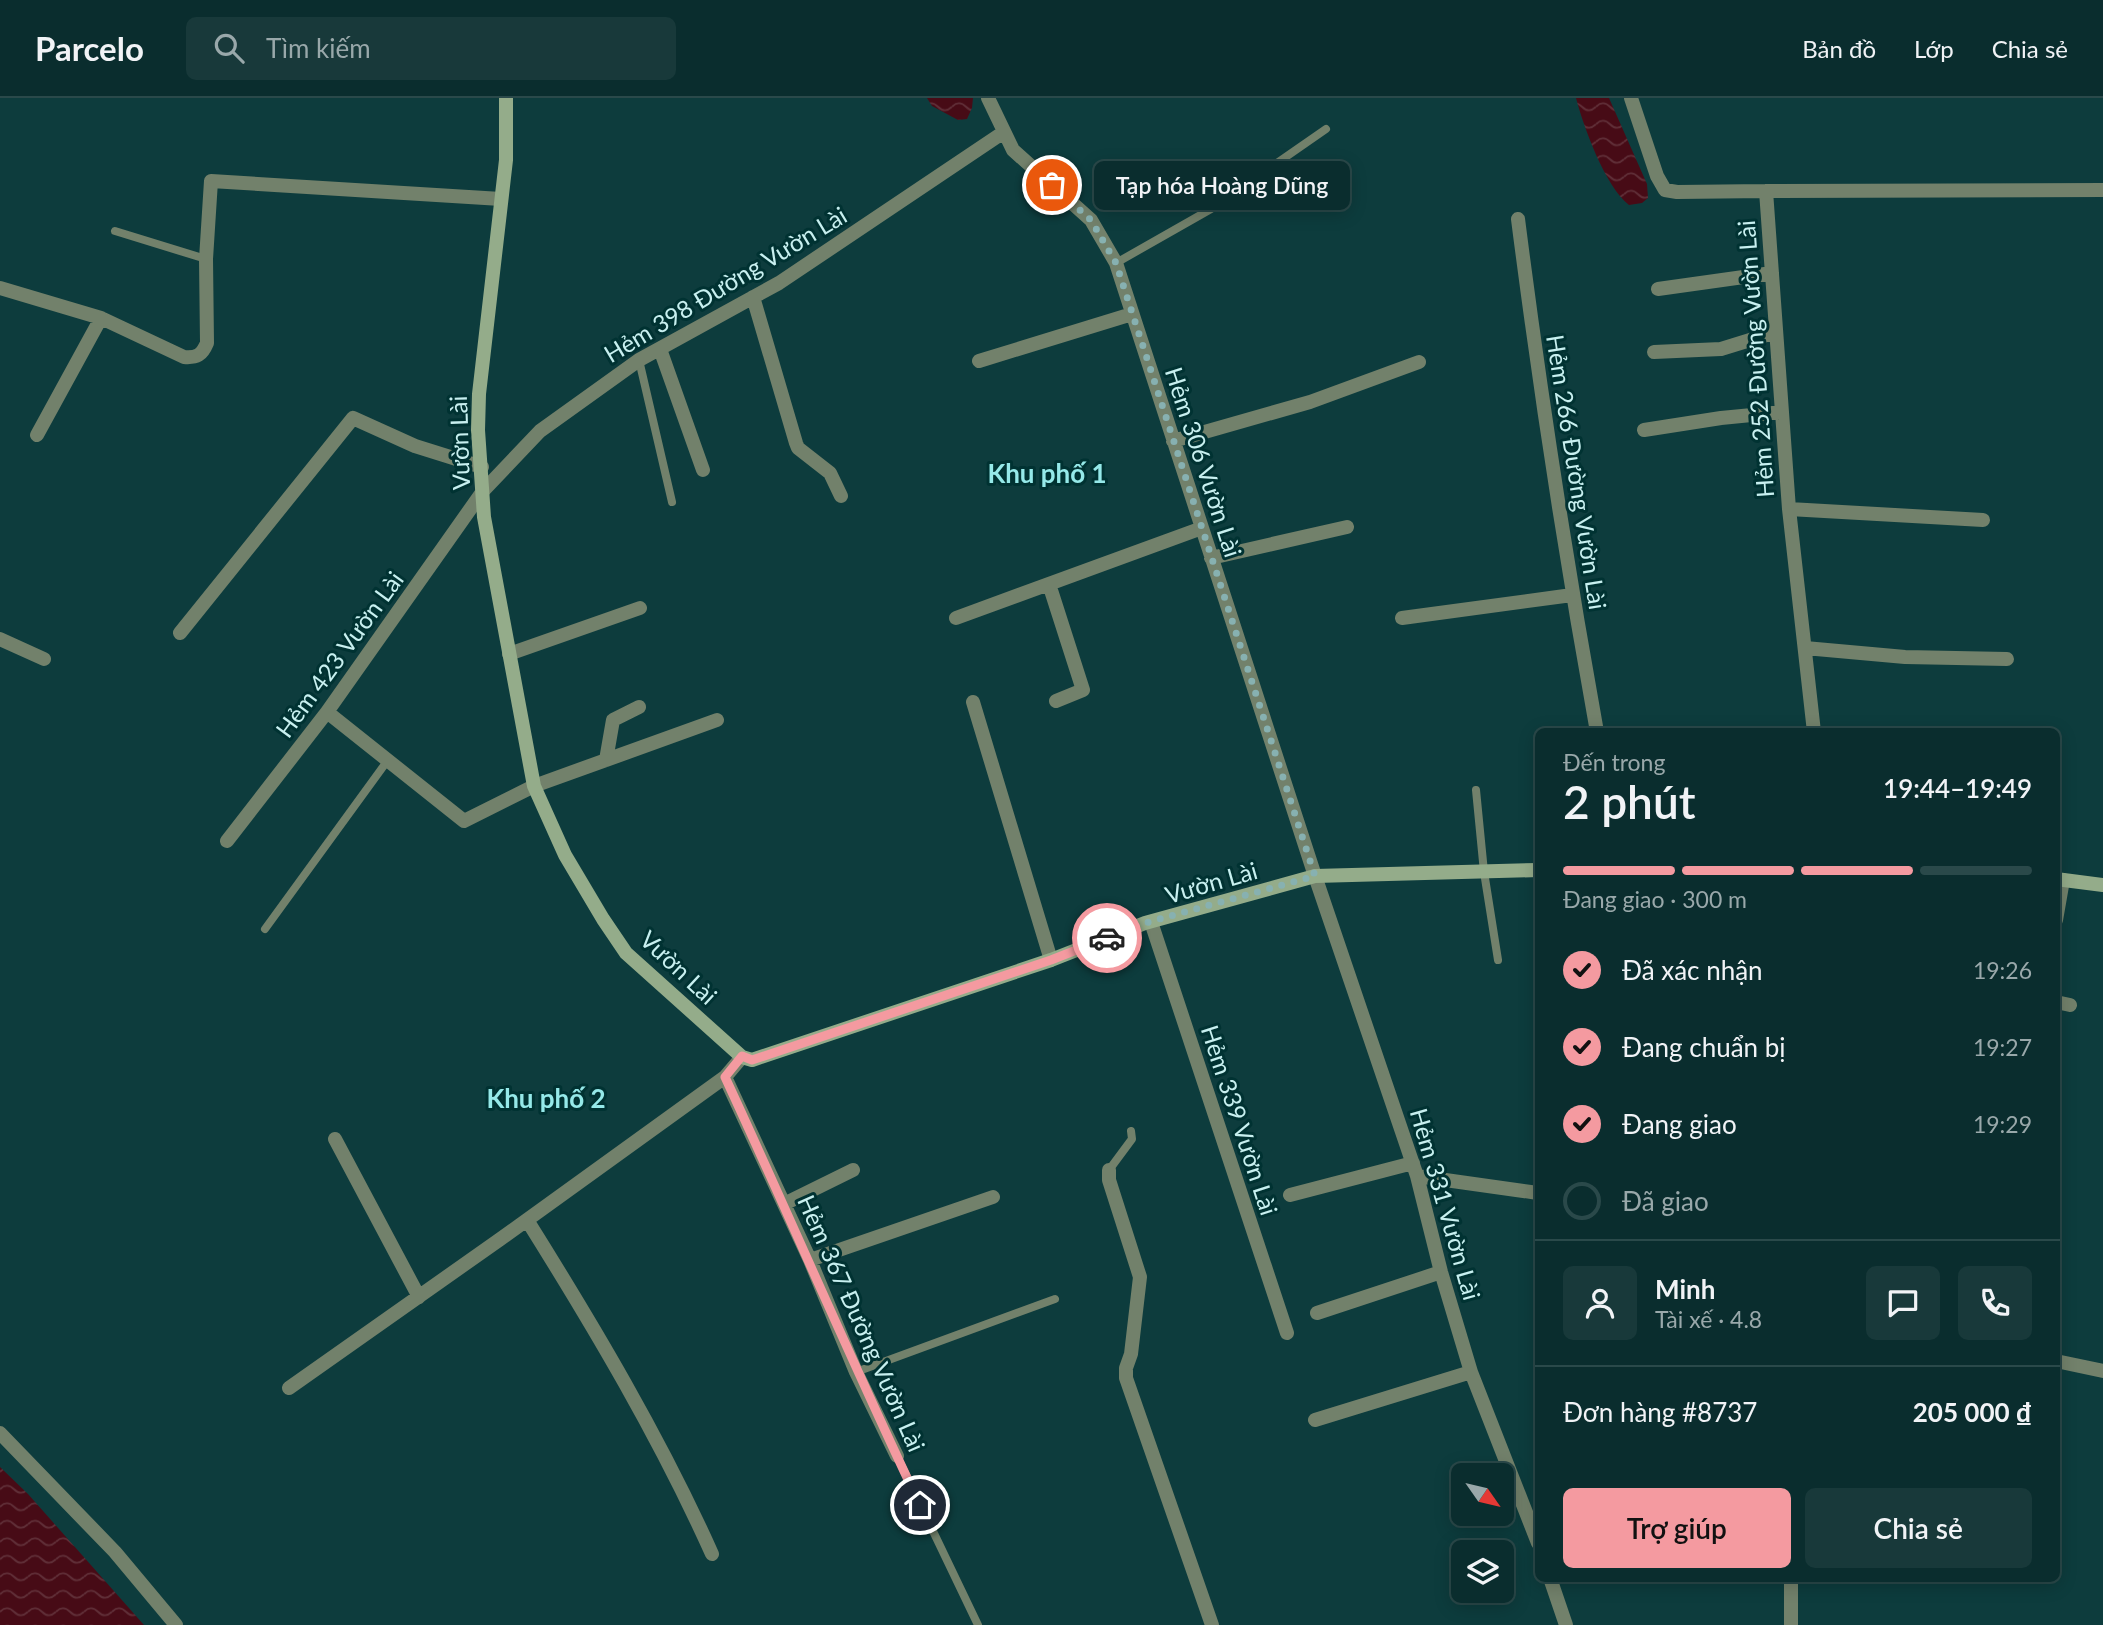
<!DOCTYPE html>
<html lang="vi">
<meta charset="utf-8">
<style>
body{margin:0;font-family:Lato,sans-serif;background:#18393a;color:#f1f3f6;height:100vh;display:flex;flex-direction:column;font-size:26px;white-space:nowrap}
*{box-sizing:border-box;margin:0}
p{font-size:23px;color:#99a8aa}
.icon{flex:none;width:38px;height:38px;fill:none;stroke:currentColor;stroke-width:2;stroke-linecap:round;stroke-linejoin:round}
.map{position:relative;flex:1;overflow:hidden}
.details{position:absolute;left:1535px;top:630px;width:525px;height:854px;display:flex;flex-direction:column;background:#0a2d2e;border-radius:10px;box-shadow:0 4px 18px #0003,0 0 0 2px #2a494a}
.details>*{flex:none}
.needle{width:46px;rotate:124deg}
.buttons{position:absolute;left:1451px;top:1365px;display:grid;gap:14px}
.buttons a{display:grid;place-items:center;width:63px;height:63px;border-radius:10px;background:#0a2d2e;box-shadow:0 4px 18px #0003,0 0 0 2px #2a494a;font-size:35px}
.pin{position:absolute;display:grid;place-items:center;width:60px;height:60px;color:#fff;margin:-30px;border:4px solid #fff;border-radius:50%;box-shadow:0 2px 7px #0007}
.courier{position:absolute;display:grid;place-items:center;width:70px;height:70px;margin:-35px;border:5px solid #f49aa0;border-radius:50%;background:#fff;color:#222;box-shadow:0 2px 9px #0007}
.bubble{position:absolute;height:49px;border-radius:10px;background:#0a2d2e;box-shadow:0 4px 18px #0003,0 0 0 2px #2a494a;font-size:23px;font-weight:600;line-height:49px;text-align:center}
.summary em{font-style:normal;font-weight:600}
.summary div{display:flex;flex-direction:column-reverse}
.summary{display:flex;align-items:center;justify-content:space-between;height:119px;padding:0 28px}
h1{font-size:46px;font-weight:600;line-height:52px}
.bar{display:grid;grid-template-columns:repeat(4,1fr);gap:10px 7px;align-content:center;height:84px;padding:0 28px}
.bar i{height:9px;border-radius:5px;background:#2a494a}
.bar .on{background:#f49aa0}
.bar p{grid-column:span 4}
.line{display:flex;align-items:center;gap:18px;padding:0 28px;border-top:2px solid #2a494a}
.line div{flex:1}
.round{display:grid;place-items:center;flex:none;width:74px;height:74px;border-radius:10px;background:#18393a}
ol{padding:0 28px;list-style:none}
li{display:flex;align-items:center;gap:21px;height:77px}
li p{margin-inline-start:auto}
li .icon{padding:7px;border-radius:50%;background:#f49aa0;color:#111;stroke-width:4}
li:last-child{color:#99a8aa}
li i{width:38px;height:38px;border:4px solid #2a494a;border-radius:50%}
.action{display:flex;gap:14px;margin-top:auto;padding:14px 28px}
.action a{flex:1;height:80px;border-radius:10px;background:#f49aa0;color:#111;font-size:28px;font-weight:600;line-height:80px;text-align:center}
.action a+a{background:#18393a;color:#f1f3f6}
header{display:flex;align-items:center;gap:42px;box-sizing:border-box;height:98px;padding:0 35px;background:#0a2d2e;border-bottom:2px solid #2a494a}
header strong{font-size:33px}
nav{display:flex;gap:38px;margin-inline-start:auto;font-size:24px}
.search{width:490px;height:63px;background:#18393a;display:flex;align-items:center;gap:18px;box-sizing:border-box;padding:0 24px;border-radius:10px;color:#99a8aa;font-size:26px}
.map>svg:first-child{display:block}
.water{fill:url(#water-waves)}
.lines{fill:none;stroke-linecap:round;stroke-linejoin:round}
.service{stroke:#72816b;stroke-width:8}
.minor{stroke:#72816b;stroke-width:14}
.secondary{stroke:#94ac8a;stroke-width:14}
.done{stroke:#87b1b1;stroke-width:7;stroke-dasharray:0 12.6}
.route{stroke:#f49aa0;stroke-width:9}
.labels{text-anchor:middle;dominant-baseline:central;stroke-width:6;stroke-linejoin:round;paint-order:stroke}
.street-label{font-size:24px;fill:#c8f0f0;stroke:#003232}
.neighbourhood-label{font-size:26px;font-weight:bold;fill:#95e9e9;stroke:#003232}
</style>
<header>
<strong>Parcelo</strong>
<div class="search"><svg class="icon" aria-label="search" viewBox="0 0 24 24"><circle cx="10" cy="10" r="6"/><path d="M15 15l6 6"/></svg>Tìm kiếm</div>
<nav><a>Bản đồ</a><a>Lớp</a><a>Chia sẻ</a></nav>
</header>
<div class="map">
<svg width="2103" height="1527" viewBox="0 0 2103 1527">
<defs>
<pattern id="water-waves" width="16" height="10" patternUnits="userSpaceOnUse" patternTransform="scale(1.75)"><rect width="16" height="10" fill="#470b16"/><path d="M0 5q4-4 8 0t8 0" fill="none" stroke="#602f38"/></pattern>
</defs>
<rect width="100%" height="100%" fill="#0d3c3d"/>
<path class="water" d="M927,0H973L972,10L967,21L958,22L932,8Z
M1576,0H1609L1647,86L1648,100L1642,105L1629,107C1605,88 1584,30 1576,0Z
M0,1369L28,1396L144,1527H0Z"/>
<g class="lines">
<path class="service" d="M115,133L206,161
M1116,165L1211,111L1326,31
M639,262L672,404
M1476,692L1484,774L1498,862
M265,831L388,662
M1109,1072L1132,1041L1131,1033
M856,1274L1055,1201
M897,1358L978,1527"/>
<path class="minor" d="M988,0L1013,52L1091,122L1116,165L1315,778L1417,1078L1441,1174L1471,1274L1538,1445
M1631,0L1657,78L1665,92L1677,94L1766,93
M1518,121C1540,293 1566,463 1597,634
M0,190L101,220L184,259C197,260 202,257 207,245L206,161L211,83L501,101
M1658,191L1772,175
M753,199L796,345L798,350L830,375L841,398
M660,251L703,372
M1654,254L1721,251L1776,234
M979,263L1132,216
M1644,332L1721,320L1782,314
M37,337L101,220
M1173,343L1310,304L1419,264
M1789,411L1983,422
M1211,460L1347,429
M1049,486L1083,592L1056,603
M956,520L1202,430
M1402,520L1572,497
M180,535L353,320L415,348L482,369
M0,541L44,561
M1805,550L1905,559L2007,561
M509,556L640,510
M973,604L1051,862
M327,614L464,723L534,688L717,622
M1814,634L1789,411L1766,93L2103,92
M606,662L613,622L639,609
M227,743L327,614L483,393L540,333L639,262L779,185L1004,34
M2056,822L2063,782
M1151,824L1287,1235
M2056,904L2070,907
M725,979L810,1162L856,1274L897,1358
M335,1041L419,1199
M1109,1072V1082L1140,1179L1131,1256L1126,1270V1280L1212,1527
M1417,1078L1538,1095
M1290,1097L1413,1065
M784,1106L853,1072
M527,1122C594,1229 660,1340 712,1456
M810,1162L993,1099
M1317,1215L1441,1174
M2056,1263L2103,1273
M289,1290L499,1142L725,979L742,959
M1315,1322L1471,1274
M0,1335L115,1454L176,1527
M1550,1480L1566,1527
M1791,1527V1480"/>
<path class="secondary" d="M506,0V62L479,296L478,332L484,419L534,688L565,757L603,821L626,855L742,959L752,962L1051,862L1145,825L1315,778L1538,772
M2056,781L2103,787"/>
</g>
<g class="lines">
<path class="done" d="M1052,87L1091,122L1116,165L1315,778L1145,825L1107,840"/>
<path class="route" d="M920,1407C852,1265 791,1121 725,979L742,958L752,962L1051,862L1107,840"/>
</g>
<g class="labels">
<g class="street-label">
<text transform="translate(725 186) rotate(-31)">Hẻm 398 Đường Vườn Lài</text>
<text transform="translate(1755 261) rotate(-94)">Hẻm 252 Đường Vườn Lài</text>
<text transform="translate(459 345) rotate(-92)">Vườn Lài</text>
<text transform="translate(1204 364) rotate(72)">Hẻm 306 Vườn Lài</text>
<text transform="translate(1577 374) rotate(81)">Hẻm 266 Đường Vườn Lài</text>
<text transform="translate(339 556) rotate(-54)">Hẻm 423 Vườn Lài</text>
<text transform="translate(1211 784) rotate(-16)">Vườn Lài</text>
<text transform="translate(679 869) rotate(43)">Vườn Lài</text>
<text transform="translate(1240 1022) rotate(72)">Hẻm 339 Vườn Lài</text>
<text transform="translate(1446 1106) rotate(74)">Hẻm 331 Vườn Lài</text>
<text transform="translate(862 1225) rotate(66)">Hẻm 367 Đường Vườn Lài</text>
</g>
<g class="neighbourhood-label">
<text x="1047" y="375">Khu phố 1</text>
<text x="546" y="1000">Khu phố 2</text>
</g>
</g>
</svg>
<div class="buttons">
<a><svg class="needle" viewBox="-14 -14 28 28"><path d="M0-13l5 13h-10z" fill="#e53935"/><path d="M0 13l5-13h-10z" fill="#99a8aa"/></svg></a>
<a><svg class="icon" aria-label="layers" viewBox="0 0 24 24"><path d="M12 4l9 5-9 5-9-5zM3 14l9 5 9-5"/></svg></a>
</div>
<div class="pin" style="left:1052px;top:87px;background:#ea580c"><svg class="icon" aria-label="bag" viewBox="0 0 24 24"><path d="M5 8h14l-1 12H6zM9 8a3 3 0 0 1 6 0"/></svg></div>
<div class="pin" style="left:920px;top:1407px;background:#1f2937"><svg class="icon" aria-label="home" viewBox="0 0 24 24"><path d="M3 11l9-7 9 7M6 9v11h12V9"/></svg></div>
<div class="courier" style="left:1107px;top:840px"><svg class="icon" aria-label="car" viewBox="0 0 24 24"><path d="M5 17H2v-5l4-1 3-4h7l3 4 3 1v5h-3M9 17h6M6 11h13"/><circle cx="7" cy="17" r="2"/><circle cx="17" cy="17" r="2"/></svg></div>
<div class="bubble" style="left:1094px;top:63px;width:256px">Tạp hóa Hoàng Dũng</div>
<section class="details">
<div class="summary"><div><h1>2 phút</h1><p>Đến trong</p></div><em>19:44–19:49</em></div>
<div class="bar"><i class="on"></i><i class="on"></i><i class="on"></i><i></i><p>Đang giao · 300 m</p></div>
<ol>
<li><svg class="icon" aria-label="check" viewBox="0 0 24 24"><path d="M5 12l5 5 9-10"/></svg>Đã xác nhận<p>19:26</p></li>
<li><svg class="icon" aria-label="check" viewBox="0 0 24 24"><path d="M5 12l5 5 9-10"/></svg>Đang chuẩn bị<p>19:27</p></li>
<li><svg class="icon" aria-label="check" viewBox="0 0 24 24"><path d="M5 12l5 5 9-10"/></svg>Đang giao<p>19:29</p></li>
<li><i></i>Đã giao</li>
</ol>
<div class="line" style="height:126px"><a class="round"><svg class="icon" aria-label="person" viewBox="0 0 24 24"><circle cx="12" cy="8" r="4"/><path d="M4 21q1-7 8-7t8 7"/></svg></a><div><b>Minh</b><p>Tài xế · 4.8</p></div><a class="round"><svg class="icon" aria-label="chat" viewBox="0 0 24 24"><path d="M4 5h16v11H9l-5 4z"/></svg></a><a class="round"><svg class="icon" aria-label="phone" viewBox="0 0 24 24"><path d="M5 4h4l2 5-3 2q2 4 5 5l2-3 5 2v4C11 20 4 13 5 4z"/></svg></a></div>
<div class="line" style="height:91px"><div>Đơn hàng #8737</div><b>205 000 ₫</b></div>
<div class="action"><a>Trợ giúp</a><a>Chia sẻ</a></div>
</section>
</div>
